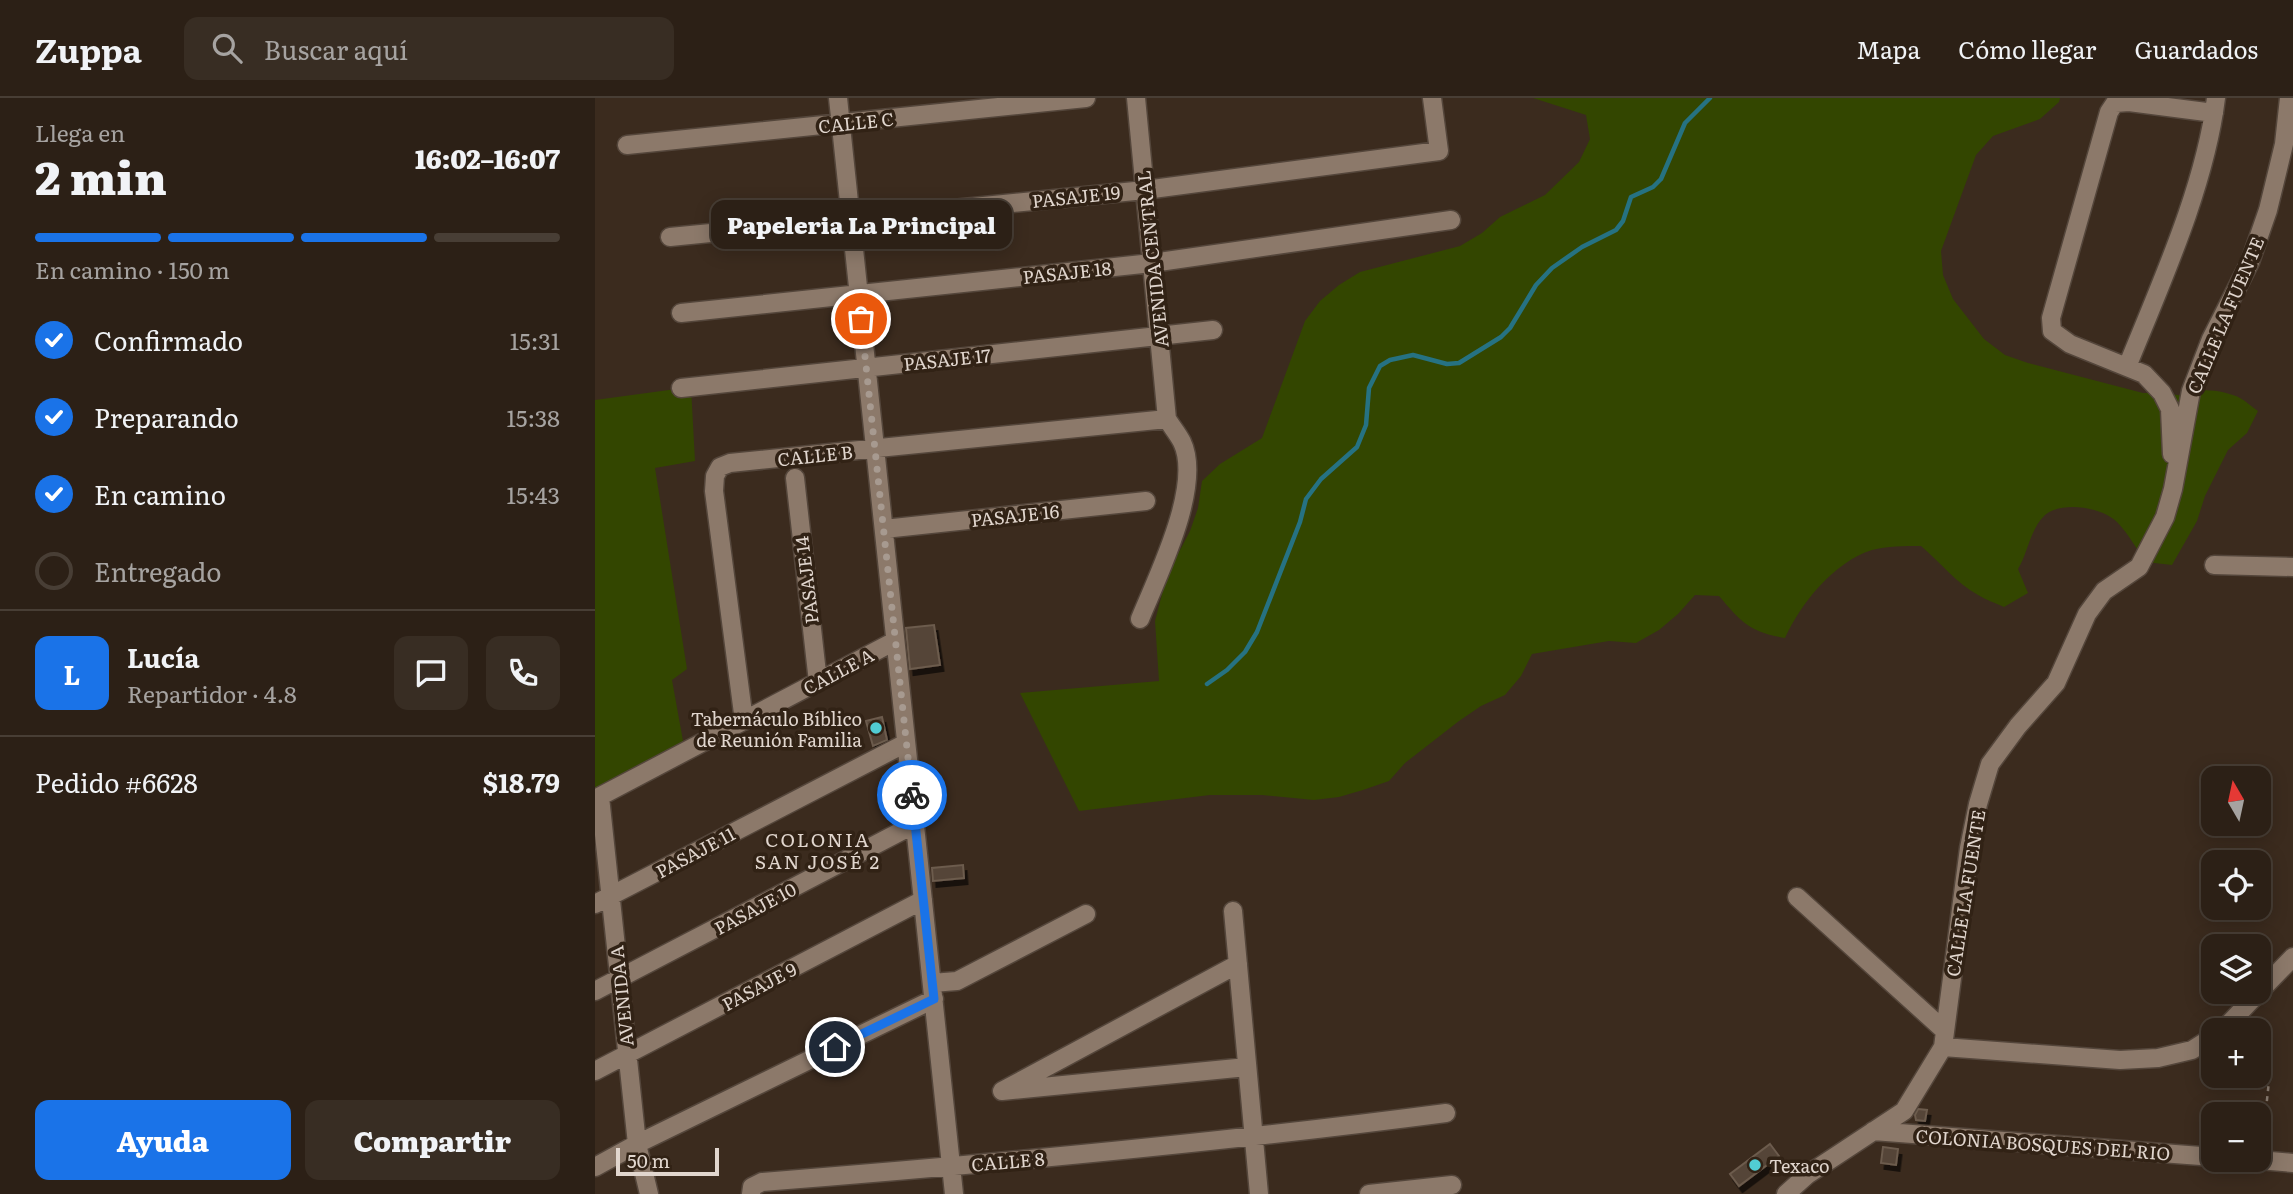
<!DOCTYPE html>
<html lang="es">
<meta charset="utf-8">
<style>
body{margin:0;font-family:Literata,serif;background:#382d23;color:#f1f3f6;height:100vh;display:flex;flex-direction:column;font-size:26px;white-space:nowrap}
*{box-sizing:border-box;margin:0}
p{font-size:23px;color:#a6a3a1}
.icon{flex:none;width:38px;height:38px;fill:none;stroke:currentColor;stroke-width:2;stroke-linecap:round;stroke-linejoin:round}
.map{position:relative;flex:1;overflow:hidden}
.drawer{display:flex;flex-direction:column;background:#2c2016;width:595px}
.drawer>*{flex:none}
.needle{width:46px;rotate:351deg}
.tools{position:absolute;left:1606px;top:668px;display:grid;gap:14px}
.tools a{display:grid;place-items:center;width:70px;height:70px;border-radius:14px;background:#2c2016;box-shadow:0 4px 18px #0003,0 0 0 2px #483e35;font-size:35px}
.scale{position:absolute;left:21px;bottom:18px;width:103px;box-sizing:border-box;padding-left:7px;border:4px solid #e1d6ce;border-top:0;font-size:19px;line-height:24px;white-space:nowrap;color:#e1d6ce;-webkit-text-stroke:5px #312215;paint-order:stroke}
.pin{position:absolute;display:grid;place-items:center;width:60px;height:60px;color:#fff;margin:-30px;border:4px solid #fff;border-radius:50%;box-shadow:0 2px 7px #0007}
.courier{position:absolute;display:grid;place-items:center;width:70px;height:70px;margin:-35px;border:5px solid #1a73e8;border-radius:50%;background:#fff;color:#222;box-shadow:0 2px 9px #0007}
.bubble{position:absolute;height:49px;border-radius:14px;background:#2c2016;box-shadow:0 4px 18px #0003,0 0 0 2px #483e35;font-size:23px;font-weight:800;line-height:49px;text-align:center}
.overview em{font-style:normal;font-weight:800}
.overview div{display:flex;flex-direction:column-reverse}
.overview{display:flex;align-items:center;justify-content:space-between;height:119px;padding:0 35px}
h1{font-size:46px;font-weight:800;line-height:52px}
.bar{display:grid;grid-template-columns:repeat(4,1fr);gap:10px 7px;align-content:center;height:84px;padding:0 35px}
.bar i{height:9px;border-radius:5px;background:#483e35}
.bar .active{background:#1a73e8}
.bar p{grid-column:span 4}
.line{display:flex;align-items:center;gap:18px;padding:0 35px;border-top:2px solid #483e35}
.line div{flex:1}
.round{display:grid;place-items:center;flex:none;width:74px;height:74px;border-radius:14px;background:#382d23}
ol{padding:0 35px;list-style:none}
li{display:flex;align-items:center;gap:21px;height:77px}
li p{margin-inline-start:auto}
li .icon{padding:7px;border-radius:50%;background:#1a73e8;color:#fff;stroke-width:4}
li:last-child{color:#a6a3a1}
li i{width:38px;height:38px;border:4px solid #483e35;border-radius:50%}
.button{display:flex;gap:14px;margin-top:auto;padding:14px 35px}
.button a{flex:1;height:80px;border-radius:14px;background:#1a73e8;color:#fff;font-size:28px;font-weight:800;line-height:80px;text-align:center}
.button a+a{background:#382d23;color:#f1f3f6}
header{display:flex;align-items:center;gap:42px;box-sizing:border-box;height:98px;padding:0 35px;background:#2c2016;border-bottom:2px solid #483e35}
header strong{font-size:33px}
nav{display:flex;gap:38px;margin-inline-start:auto;font-size:24px}
.search{width:490px;height:63px;background:#382d23;display:flex;align-items:center;gap:18px;box-sizing:border-box;padding:0 24px;border-radius:14px;color:#a6a3a1;font-size:26px}
main{display:flex;flex:1;min-height:0}
.map>svg:first-child{display:block}
.green{fill:#334600}
.lines{fill:none;stroke-linecap:round;stroke-linejoin:round}
.stream{stroke:#267282;stroke-width:4.5}
.building{fill:#554537;stroke:#6c5b4d;stroke-width:2;filter:url(#shadow)}
.minor-casing{stroke:#54463b;stroke-width:21}
.path{stroke:#877a6f;stroke-width:2.5;stroke-dasharray:5 5;stroke-linecap:butt}
.minor{stroke:#8c796a;stroke-width:18}
.done{stroke:#a79a90;stroke-width:7;stroke-dasharray:0 12.6}
.route{stroke:#1a73e8;stroke-width:9}
.poi-dot{fill:#51ccd3;stroke:#312215;stroke-width:2.5}
.labels{text-anchor:middle;dominant-baseline:central;stroke-width:7;stroke-linejoin:round;paint-order:stroke}
.street-label{font-size:18px;fill:#e1d6ce;stroke:#312215}
.poi-label{font-size:18px;fill:#e1d6ce;stroke:#312215;text-anchor:end}
.neighbourhood-label{font-size:19px;letter-spacing:2px;fill:#e1d6ce;stroke:#312215}
</style>
<header>
<strong>Zuppa</strong>
<div class="search"><svg class="icon" aria-label="search" viewBox="0 0 24 24"><circle cx="10" cy="10" r="6"/><path d="M15 15l6 6"/></svg>Buscar aquí</div>
<nav><a>Mapa</a><a>Cómo llegar</a><a>Guardados</a></nav>
</header>
<main>
<section class="drawer">
<div class="overview"><div><h1>2 min</h1><p>Llega en</p></div><em>16:02–16:07</em></div>
<div class="bar"><i class="active"></i><i class="active"></i><i class="active"></i><i></i><p>En camino · 150 m</p></div>
<ol>
<li><svg class="icon" aria-label="check" viewBox="0 0 24 24"><path d="M5 12l5 5 9-10"/></svg>Confirmado<p>15:31</p></li>
<li><svg class="icon" aria-label="check" viewBox="0 0 24 24"><path d="M5 12l5 5 9-10"/></svg>Preparando<p>15:38</p></li>
<li><svg class="icon" aria-label="check" viewBox="0 0 24 24"><path d="M5 12l5 5 9-10"/></svg>En camino<p>15:43</p></li>
<li><i></i>Entregado</li>
</ol>
<div class="line" style="height:126px"><b class="round" style="background:#1a73e8;color:#fff">L</b><div><b>Lucía</b><p>Repartidor · 4.8</p></div><a class="round"><svg class="icon" aria-label="chat" viewBox="0 0 24 24"><path d="M4 5h16v11H9l-5 4z"/></svg></a><a class="round"><svg class="icon" aria-label="phone" viewBox="0 0 24 24"><path d="M5 4h4l2 5-3 2q2 4 5 5l2-3 5 2v4C11 20 4 13 5 4z"/></svg></a></div>
<div class="line" style="height:91px"><div>Pedido #6628</div><b>$18.79</b></div>
<div class="button"><a>Ayuda</a><a>Compartir</a></div>
</section>
<div class="map">
<svg width="1698" height="1096" viewBox="0 0 1698 1096">
<defs>
<filter id="shadow"><feDropShadow dx="3.5" dy="6" stdDeviation="0" flood-color="#0009"/></filter>
</defs>
<rect width="100%" height="100%" fill="#3b2b1e"/>
<path class="green" d="M938,0H1465L1464,4L1445,21L1398,38L1381,57L1346,153L1348,177L1358,201L1389,241L1410,257L1433,265L1548,295H1567L1590,298C1602,288 1631,293 1645,300C1651,303 1657,309 1663,313L1652,335L1633,352L1610,398L1602,423L1577,467L1551,464C1542,452 1533,435 1522,424C1507,409 1467,403 1450,417C1435,431 1433,455 1423,471L1433,495L1409,509C1401,505 1391,502 1383,497C1361,485 1345,464 1326,448C1310,448 1292,448 1277,452C1239,464 1206,505 1190,540C1155,534 1147,525 1124,498L1100,497L1083,516L1064,532L1041,545L1014,543L937,556L926,578L910,597L886,608L864,623L810,665L794,683L768,692L744,699L719,702L667,697H615L484,713L425,595L564,583L560,523L572,477L595,433L603,410L607,383L625,366L667,340L710,223L725,203L744,187L765,174L865,148L887,135L905,119L950,97L984,64L995,41L991,17Z
M96,289L100,363L60,370L92,571L77,582L90,654L0,701V302Z"/>
<g class="lines">
<path class="stream" d="M612,586L632,572L650,554L662,534L705,424L711,401L726,381L762,349L771,327L774,290L785,268L795,262L818,257L852,266L864,265L906,239L915,230L941,187L957,170L987,149L1021,132L1028,123L1036,99L1058,89L1066,81L1090,25L1115,0"/>
</g>
<path class="building" d="M339,527L345,567L315,571L311,530Z
M287,619L292,642L278,648L271,623Z
M368,767L369,780L338,783L337,770Z
M1323,1011L1332,1012L1330,1023L1321,1022L1320,1017Z
M1175,1046L1184,1058L1144,1088L1135,1076Z
M1288,1049L1303,1051L1301,1067L1286,1065Z"/>
<g class="lines">
<g class="minor-casing">
<path id="minor" d="M243,0L359,1096
M541,0L572,321C577,329 583,336 587,344C608,388 562,479 545,521
M32,47L491,0
M75,139L550,92L844,53L837,0
M86,215L557,165L856,122
M1532,269C1566,185 1610,89 1621,0
M86,290L618,232
M1577,356L1575,311L1567,295L1549,276L1475,246L1457,233L1456,220L1514,14L1520,5L1534,4L1619,15
M200,380L223,584
M289,431L551,403
M1619,467L1698,469
M149,623L119,393L120,378L125,369L135,365L572,321
M5,699L42,1046L54,1096
M0,701L300,543
M1202,799L1350,933
M0,806L311,645
M638,813L664,1096
M643,866L407,993L652,969
M337,885L362,883L491,816
M0,893L320,726
M1664,894L1698,859
M1627,933L1664,894
M1348,949L1525,962L1563,960L1597,952L1619,938
M0,973L328,802
M1278,1033L1619,1059
M1664,1062L1698,1065
M0,1069L42,1046L339,901
M156,1096L157,1089L167,1084C396,1066 623,1045 851,1015
M774,1096L857,1087
M1191,1096L1212,1077L1309,1013L1348,949L1374,750L1383,706L1395,666L1423,628L1461,585L1492,516L1509,493L1544,469L1570,419L1578,391L1596,293L1616,241L1655,164L1673,112L1689,46L1694,0"/>
</g>
<path class="path" d="M1664,954L1676,964L1667,1049"/>
<use href="#minor" class="minor"/>
</g>
<g class="lines">
<path class="done" d="M266,221L317,697"/>
<path class="route" d="M240,949L339,901L317,697"/>
</g>
<g class="poi-dot">
<circle cx="281" cy="630" r="7"/>
<circle cx="1160" cy="1067" r="7"/>
</g>
<g class="labels">
<g class="street-label">
<text transform="translate(261 24) rotate(-6)">CALLE C</text>
<text transform="translate(481 98) rotate(-6)">PASAJE 19</text>
<text transform="translate(557 161) rotate(-96)">AVENIDA CENTRAL</text>
<text transform="translate(472 174) rotate(-6)">PASAJE 18</text>
<text transform="translate(1630 217) rotate(-67)">CALLE LA FUENTE</text>
<text transform="translate(352 261) rotate(-6)">PASAJE 17</text>
<text transform="translate(220 357) rotate(-6)">CALLE B</text>
<text transform="translate(420 417) rotate(-6)">PASAJE 16</text>
<text transform="translate(211 482) rotate(-97)">PASAJE 14</text>
<text transform="translate(243 573) rotate(-28)">CALLE A</text>
<text transform="translate(100 754) rotate(-28)">PASAJE 11</text>
<text transform="translate(1370 795) rotate(-81)">CALLE LA FUENTE</text>
<text transform="translate(160 810) rotate(-28)">PASAJE 10</text>
<text transform="translate(164 888) rotate(-28)">PASAJE 9</text>
<text transform="translate(26 898) rotate(-96)">AVENIDA A</text>
<text transform="translate(1448 1046) rotate(4)">COLONIA BOSQUES DEL RIO</text>
<text transform="translate(413 1063) rotate(-5)">CALLE 8</text>
</g>
<g class="poi-label">
<text x="267" y="620">Tabernáculo Bíblico<tspan x="267" dy="21">de Reunión Familia</tspan></text>
<text x="1174" y="1067" text-anchor="start">Texaco</text>
</g>
<g class="neighbourhood-label">
<text x="223" y="741">COLONIA<tspan x="223" dy="22">SAN JOSÉ 2</tspan></text>
</g>
</g>
</svg>
<div class="tools">
<a><svg class="needle" viewBox="-14 -14 28 28"><path d="M0-13l5 13h-10z" fill="#e53935"/><path d="M0 13l5-13h-10z" fill="#a6a3a1"/></svg></a>
<a><svg class="icon" aria-label="locate" viewBox="0 0 24 24"><circle cx="12" cy="12" r="6"/><path d="M12 2v4M12 18v4M2 12h4M18 12h4"/></svg></a>
<a><svg class="icon" aria-label="layers" viewBox="0 0 24 24"><path d="M12 4l9 5-9 5-9-5zM3 14l9 5 9-5"/></svg></a>
<a>+</a>
<a>−</a>
</div>
<div class="scale">50 m</div>
<div class="pin" style="left:266px;top:221px;background:#ea580c"><svg class="icon" aria-label="bag" viewBox="0 0 24 24"><path d="M5 8h14l-1 12H6zM9 8a3 3 0 0 1 6 0"/></svg></div>
<div class="pin" style="left:240px;top:949px;background:#1f2937"><svg class="icon" aria-label="home" viewBox="0 0 24 24"><path d="M3 11l9-7 9 7M6 9v11h12V9"/></svg></div>
<div class="courier" style="left:317px;top:697px"><svg class="icon" aria-label="bike" viewBox="0 0 24 24"><circle cx="6" cy="16" r="4"/><circle cx="18" cy="16" r="4"/><path d="M6 16l4-8h5l3 8M10 8l3 8H6M13 5h3"/></svg></div>
<div class="bubble" style="left:116px;top:102px;width:301px">Papeleria La Principal</div>
</div>
</main>
